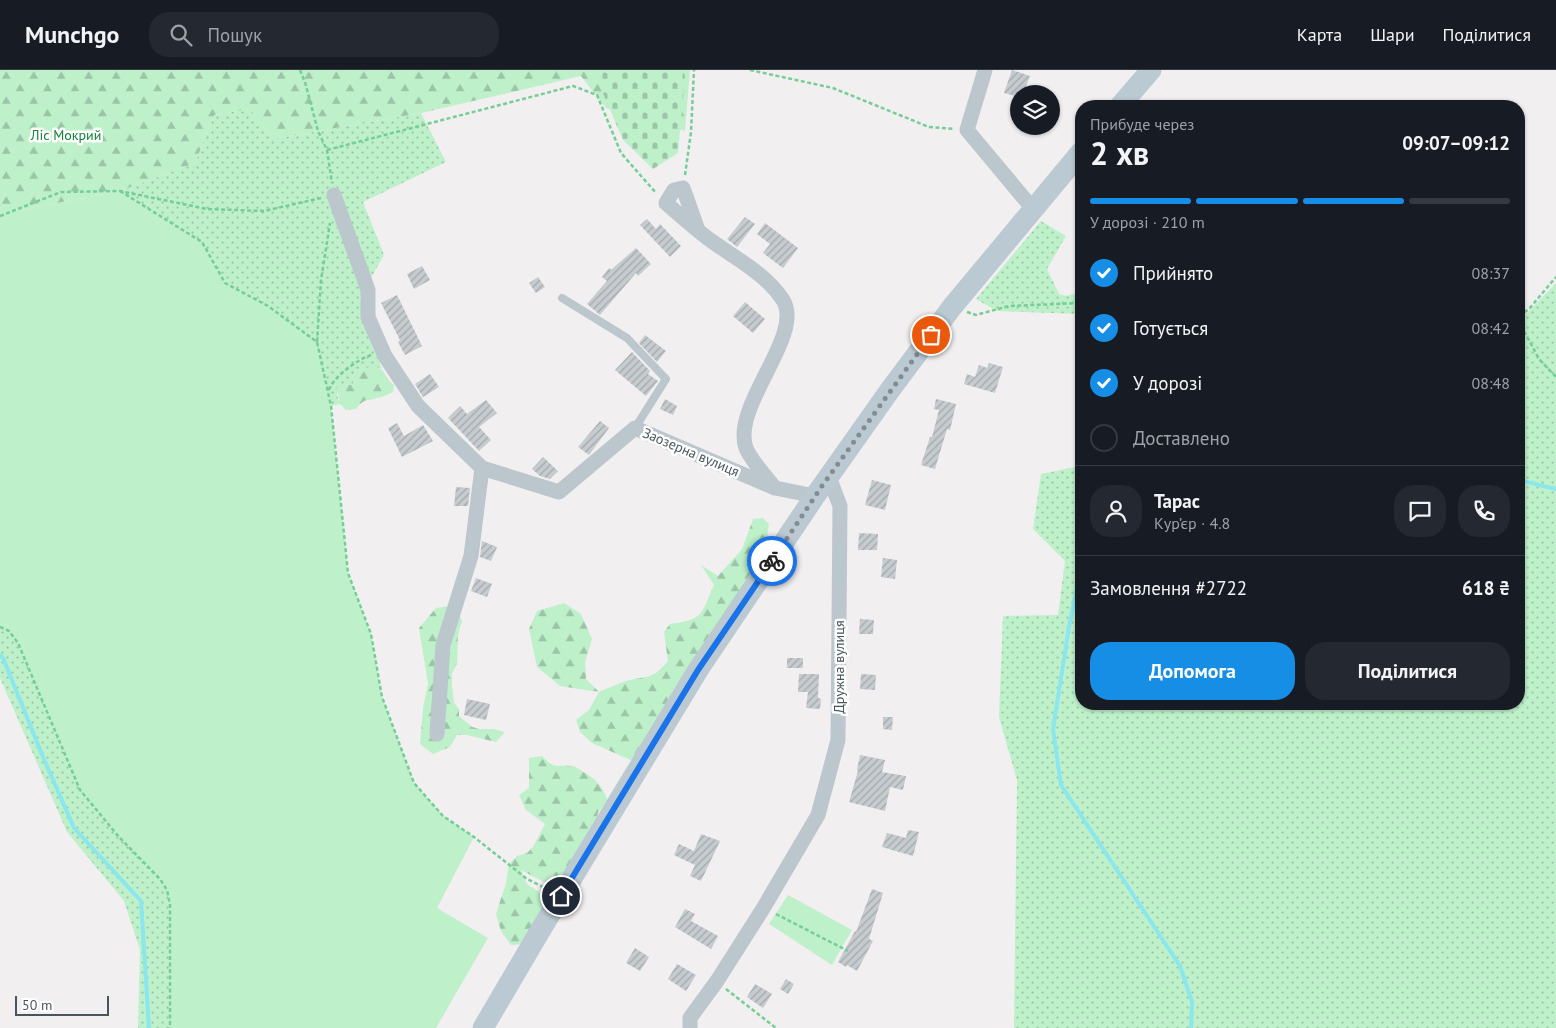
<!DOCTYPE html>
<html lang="uk">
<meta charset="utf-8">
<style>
body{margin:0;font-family:"PT Sans",sans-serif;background:#242831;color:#f1f3f6;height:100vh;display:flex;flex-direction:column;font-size:19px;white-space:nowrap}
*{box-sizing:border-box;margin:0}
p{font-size:16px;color:#9ea1a6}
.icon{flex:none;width:28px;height:28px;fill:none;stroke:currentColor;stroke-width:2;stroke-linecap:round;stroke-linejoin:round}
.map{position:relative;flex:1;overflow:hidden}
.sheet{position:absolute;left:1075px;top:30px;width:450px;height:610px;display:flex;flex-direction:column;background:#171b24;border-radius:20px;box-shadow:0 1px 4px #0004}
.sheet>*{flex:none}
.fabs{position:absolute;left:1010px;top:15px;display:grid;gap:10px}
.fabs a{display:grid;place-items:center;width:50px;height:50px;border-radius:50%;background:#171b24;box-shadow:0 1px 4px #0004;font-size:25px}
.scale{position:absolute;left:15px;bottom:12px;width:94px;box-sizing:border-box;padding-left:5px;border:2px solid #47565d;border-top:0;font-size:14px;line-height:18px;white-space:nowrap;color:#47565d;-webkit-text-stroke:4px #fff;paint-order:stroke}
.pin{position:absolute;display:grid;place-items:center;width:42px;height:42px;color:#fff;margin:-21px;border:2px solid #fff;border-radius:50%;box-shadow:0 1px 5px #0007}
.courier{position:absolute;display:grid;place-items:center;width:50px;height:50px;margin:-25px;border:4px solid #1a73e8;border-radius:50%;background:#fff;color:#222;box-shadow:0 1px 6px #0007}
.headline em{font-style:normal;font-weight:600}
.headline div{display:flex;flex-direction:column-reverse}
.headline{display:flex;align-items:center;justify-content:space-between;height:85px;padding:0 15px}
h1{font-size:32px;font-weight:600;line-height:38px}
.bar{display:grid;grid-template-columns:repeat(4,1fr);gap:8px 5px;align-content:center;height:60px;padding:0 15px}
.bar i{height:6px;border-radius:4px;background:#363941}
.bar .active{background:#178ee5}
.bar p{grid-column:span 4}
.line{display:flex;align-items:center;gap:12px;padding:0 15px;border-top:1px solid #363941}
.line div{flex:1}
.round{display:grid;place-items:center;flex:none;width:52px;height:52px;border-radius:20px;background:#242831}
ol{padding:0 15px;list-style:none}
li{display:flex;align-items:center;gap:15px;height:55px}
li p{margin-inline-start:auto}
li .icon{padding:5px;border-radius:50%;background:#178ee5;color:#fff;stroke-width:4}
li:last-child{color:#9ea1a6}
li i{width:28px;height:28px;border:2px solid #363941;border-radius:50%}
.primary-button{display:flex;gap:10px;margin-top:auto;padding:10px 15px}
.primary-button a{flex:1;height:58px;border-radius:20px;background:#178ee5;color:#fff;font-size:20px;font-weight:600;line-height:58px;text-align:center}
.primary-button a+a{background:#242831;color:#f1f3f6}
header{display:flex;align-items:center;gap:30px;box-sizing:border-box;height:70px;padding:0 25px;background:#171b24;border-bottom:1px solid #363941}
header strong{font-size:24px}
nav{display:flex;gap:28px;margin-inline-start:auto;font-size:18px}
.search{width:350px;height:45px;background:#242831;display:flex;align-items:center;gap:12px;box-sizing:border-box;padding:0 18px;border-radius:20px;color:#9ea1a6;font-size:19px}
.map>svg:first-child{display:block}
.grass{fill:url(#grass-dots)}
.forest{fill:url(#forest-firs)}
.cemetery{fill:url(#cemetery-stones)}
.garden{fill:#bef0ca}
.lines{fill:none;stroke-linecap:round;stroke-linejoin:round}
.stream{stroke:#8ae7ed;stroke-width:4}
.building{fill:url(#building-hatch)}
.path{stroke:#75ce96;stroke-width:2.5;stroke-dasharray:4 2.5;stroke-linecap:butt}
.service{stroke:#bbc6cd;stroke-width:8}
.minor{stroke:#bbc6cd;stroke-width:15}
.secondary{stroke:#bbc9d2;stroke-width:21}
.done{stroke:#838c90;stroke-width:5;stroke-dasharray:0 9}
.route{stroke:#1a73e8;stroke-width:6}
.labels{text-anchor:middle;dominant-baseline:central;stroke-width:5;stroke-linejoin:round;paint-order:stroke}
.park-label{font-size:14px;fill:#16813c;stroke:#fff}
.street-label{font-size:14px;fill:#47565d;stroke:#fff}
</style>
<header>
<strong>Munchgo</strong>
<div class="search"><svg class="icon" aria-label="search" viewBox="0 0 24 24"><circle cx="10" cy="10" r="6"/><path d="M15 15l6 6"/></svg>Пошук</div>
<nav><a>Карта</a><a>Шари</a><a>Поділитися</a></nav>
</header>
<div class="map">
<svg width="1556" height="958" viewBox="0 0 1556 958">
<defs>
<pattern id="grass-dots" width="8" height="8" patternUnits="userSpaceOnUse" patternTransform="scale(1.25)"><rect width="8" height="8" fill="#bef0ca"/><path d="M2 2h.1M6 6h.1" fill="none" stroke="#9cc5a7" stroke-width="1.8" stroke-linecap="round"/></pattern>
<pattern id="forest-firs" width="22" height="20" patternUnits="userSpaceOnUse" patternTransform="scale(1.25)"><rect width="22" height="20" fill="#bef0ca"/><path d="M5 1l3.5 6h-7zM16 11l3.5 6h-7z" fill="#9cc5a7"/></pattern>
<pattern id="cemetery-stones" width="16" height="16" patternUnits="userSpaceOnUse" patternTransform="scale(1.25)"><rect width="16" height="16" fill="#bef0ca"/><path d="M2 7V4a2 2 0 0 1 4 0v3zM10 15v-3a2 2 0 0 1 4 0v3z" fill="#9cc5a7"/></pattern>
<pattern id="building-hatch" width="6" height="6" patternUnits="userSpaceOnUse" patternTransform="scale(1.25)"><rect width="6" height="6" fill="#c6cbcf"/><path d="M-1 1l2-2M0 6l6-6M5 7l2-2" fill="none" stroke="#a3a8ab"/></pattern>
</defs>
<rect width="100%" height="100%" fill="#f2eff0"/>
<path class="grass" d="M250,39L273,69L421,43L446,92L363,132L384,185L360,227L382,299L376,297L362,299L352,315L340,314L337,325L340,334L331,336L328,321L268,236L225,213L202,172L120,121L195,93L214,45Z
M1041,151L1066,166L1047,199L1059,224L1066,226L1081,222V244L997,241L976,229Z
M1556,213V958H1014L1017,710L999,647L1003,546L1058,545L1065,491L1033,459L1041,404L1075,397L1081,392V634H1519V246L1525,245Z
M0,557L9,561L18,573L80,720L119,767L160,809L167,820L170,835V958H138L140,880L124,831L67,762L0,608Z"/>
<path class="forest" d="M0,0H690L685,61L606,38L581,6L421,43L273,69L250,39L214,45L195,93L120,121L0,144Z
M369,297C388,296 382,307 394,315L393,322C388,324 383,327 377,328C365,332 366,327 356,339L346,340L340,334L337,317L340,313L352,315L362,299Z
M763,448L769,454L767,467L769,474L633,691L592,673L580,662L576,650L589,640L599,622L560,616L537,597L529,559L537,541L564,533L581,544L592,569L585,592L586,609L599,622C608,618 617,614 626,611C647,605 651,611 668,591L664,562L670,554C705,550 701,543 714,515L701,495L718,506L742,479L753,449Z
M455,535L462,551L458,565L457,594L452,603V616L454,633L459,639V646L472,657L480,659H494L505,662L496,672L467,665H457L450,677L433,684L420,674L423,638L428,614L419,558L436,538Z
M542,686C556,700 555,695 571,696C575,696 579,699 582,701C597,710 601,714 608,731L598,742L595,758L565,802L551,811L544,812L521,800L527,814L539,822L544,834L543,846L525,874L511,875L501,861L496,844L506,813L509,794L517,786L527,783L533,777L545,754L526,740L519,725L529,718V688Z"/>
<path class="cemetery" d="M593,0H682L685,6L678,83L653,99L623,70Z"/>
<path class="garden" d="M120,121L202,172L225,213L268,236L317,272L331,336L348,503L371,564L382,627L414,713L443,746L474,767L437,838L488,868L436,958H170V835L167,820L160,809L119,767L80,720L18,573L9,561L0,557V144Z
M788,825L852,860L832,895L769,854Z"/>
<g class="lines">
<path class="stream" d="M1519,410L1556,419
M1081,497L1069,557L1053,659L1061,715L1180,896L1192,932L1191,958
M0,585L3,588L43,687L74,758L141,831L149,958"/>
</g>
<path class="building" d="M1012,0L1030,6L1023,24H1019V27L1004,23Z
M745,147L755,154L737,177L727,169Z
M647,149L656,159L660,154L681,176L670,187L640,155Z
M765,153L798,178L783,198L763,183L770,174L757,164Z
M636,178L651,194L638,206L636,203L600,245L587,234L607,211L602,207L609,198L611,200Z
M422,196L430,210L414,219L407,204Z
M538,207L545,217L536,223L529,213Z
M397,225L422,276L405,285L398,272L400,270L381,233Z
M745,232L765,249L753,263L733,246Z
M645,265L666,281L657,292L639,273Z
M632,282L650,301L648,304L658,311L646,326L615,300Z
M989,293L1003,297L995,323L964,314L967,304L975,307L979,295L987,298Z
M430,304L439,317L423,327L415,314Z
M665,329L677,336L673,345L660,339Z
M936,329L956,334L950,360L947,359L935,399L921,395L930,367H932L939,340L934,339Z
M486,330L497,343L479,357L491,370L479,381L448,348L460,336L467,344Z
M600,351L609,358L589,385L578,377Z
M397,353L404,366L423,355L433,371L402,387L388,358Z
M543,387L558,401L550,409L540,406L532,399Z
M872,410L891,415L885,440L865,435Z
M456,417L470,418L468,436H454Z
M859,463L878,464L877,480H858Z
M482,471L497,477L491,491L480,487Z
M883,488L897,490L895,509L881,507Z
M476,508L492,514L487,527L471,521Z
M860,549L874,550L873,564H859Z
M787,588H803V598H787Z
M799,604H819L818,628L821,629L820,639L806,638L808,622H798Z
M861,604L876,605L875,620L860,619Z
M467,629L490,634L486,650L464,645Z
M883,647H893L892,660L883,659Z
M860,685L885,690L882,702L906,706L903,720L890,717L885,741L849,732L858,701L857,700Z
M908,760L919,762L913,786L882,777L887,763L906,768Z
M701,764L720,771L701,811L690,806L695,795L674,785L679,774L694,781Z
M872,819L883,823L869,869L873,871L857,901L847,895L846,897L838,892L855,861L856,862Z
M685,839L695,844L691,851L718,866L711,879L675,857Z
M635,878L649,887L640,901L626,893Z
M677,894L696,905L686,921L668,909Z
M786,909L794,914L788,924L780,919Z
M755,914L772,924L763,938L747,927Z"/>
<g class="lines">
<path class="path" d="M300,0L305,12L318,61L327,80L332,113
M750,0L833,18L929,57L954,59
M327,80L573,16L597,25L621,83L656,123
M685,105L691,62L694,0
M120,121L202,172L225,213L268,236L317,272L331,336L348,503L371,564L382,627L414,713L443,746L474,767L527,809L547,819
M0,146L61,122L120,121L207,139L264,141L321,128
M967,242L976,245L1009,236L1081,233
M1519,246L1529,239L1556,207
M1519,257L1525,263L1539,289L1556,307
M317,272L321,210L330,153
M329,320C334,306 357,290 371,285
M0,557L9,561L18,573L80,720L119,767L160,809L167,820L170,835V958
M776,844L848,881
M726,919L776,958"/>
<path class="service" d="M562,228L627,268L666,309L635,358"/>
<path class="minor" d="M985,0L967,60L1033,139
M334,125L368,220V247L385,286L418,336L482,398L559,422L635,358L775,418
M698,160L683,118L674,120L666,133C681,146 696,160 713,172C737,189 767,205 783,230C805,265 731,336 746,378C750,389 767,408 775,418L815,426
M437,664L443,575L471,486L482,398
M690,958V948L717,911L764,837L818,745L838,670L840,436L829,407"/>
<path class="secondary" d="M1120,36L1151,0
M483,958L540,861L698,600L815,426L890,320L952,237L1081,82"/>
</g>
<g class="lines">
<path class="done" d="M772,491L822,416L931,265"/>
<path class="route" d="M561,826L698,600L772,491"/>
</g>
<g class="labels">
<g class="park-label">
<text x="66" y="65">Ліс Мокрий</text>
</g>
<g class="street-label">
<text transform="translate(691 382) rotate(23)">Заозерна вулиця</text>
<text transform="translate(839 597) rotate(-90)">Дружна вулиця</text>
</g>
</g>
</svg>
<div class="fabs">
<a><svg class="icon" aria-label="layers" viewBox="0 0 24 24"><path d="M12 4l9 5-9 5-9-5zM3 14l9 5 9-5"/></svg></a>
</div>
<div class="scale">50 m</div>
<div class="pin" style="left:931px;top:265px;background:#ea580c"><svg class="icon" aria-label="bag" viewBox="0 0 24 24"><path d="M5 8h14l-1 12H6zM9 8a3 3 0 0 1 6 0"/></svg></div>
<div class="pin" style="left:561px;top:826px;background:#1f2937"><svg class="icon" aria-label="home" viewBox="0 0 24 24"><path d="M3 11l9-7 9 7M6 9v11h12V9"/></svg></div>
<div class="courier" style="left:772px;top:491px"><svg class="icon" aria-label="bike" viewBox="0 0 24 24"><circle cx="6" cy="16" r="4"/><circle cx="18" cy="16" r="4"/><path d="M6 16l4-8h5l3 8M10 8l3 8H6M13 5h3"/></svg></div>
<section class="sheet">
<div class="headline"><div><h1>2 хв</h1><p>Прибуде через</p></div><em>09:07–09:12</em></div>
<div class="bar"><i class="active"></i><i class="active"></i><i class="active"></i><i></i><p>У дорозі · 210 m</p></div>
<ol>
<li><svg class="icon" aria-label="check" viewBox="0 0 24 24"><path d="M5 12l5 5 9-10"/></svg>Прийнято<p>08:37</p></li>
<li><svg class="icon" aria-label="check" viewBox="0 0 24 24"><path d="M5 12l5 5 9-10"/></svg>Готується<p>08:42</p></li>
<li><svg class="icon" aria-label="check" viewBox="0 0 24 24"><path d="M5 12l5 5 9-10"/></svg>У дорозі<p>08:48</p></li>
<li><i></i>Доставлено</li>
</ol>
<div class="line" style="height:90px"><a class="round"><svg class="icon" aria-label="person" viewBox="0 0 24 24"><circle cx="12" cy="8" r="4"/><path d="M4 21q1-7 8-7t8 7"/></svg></a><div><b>Тарас</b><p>Кур’єр · 4.8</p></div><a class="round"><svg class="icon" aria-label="chat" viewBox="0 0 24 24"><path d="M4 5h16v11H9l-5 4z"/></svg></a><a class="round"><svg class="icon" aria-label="phone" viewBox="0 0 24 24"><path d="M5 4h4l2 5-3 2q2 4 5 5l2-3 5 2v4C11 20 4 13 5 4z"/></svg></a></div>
<div class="line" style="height:65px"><div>Замовлення #2722</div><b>618 ₴</b></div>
<div class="primary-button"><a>Допомога</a><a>Поділитися</a></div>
</section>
</div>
